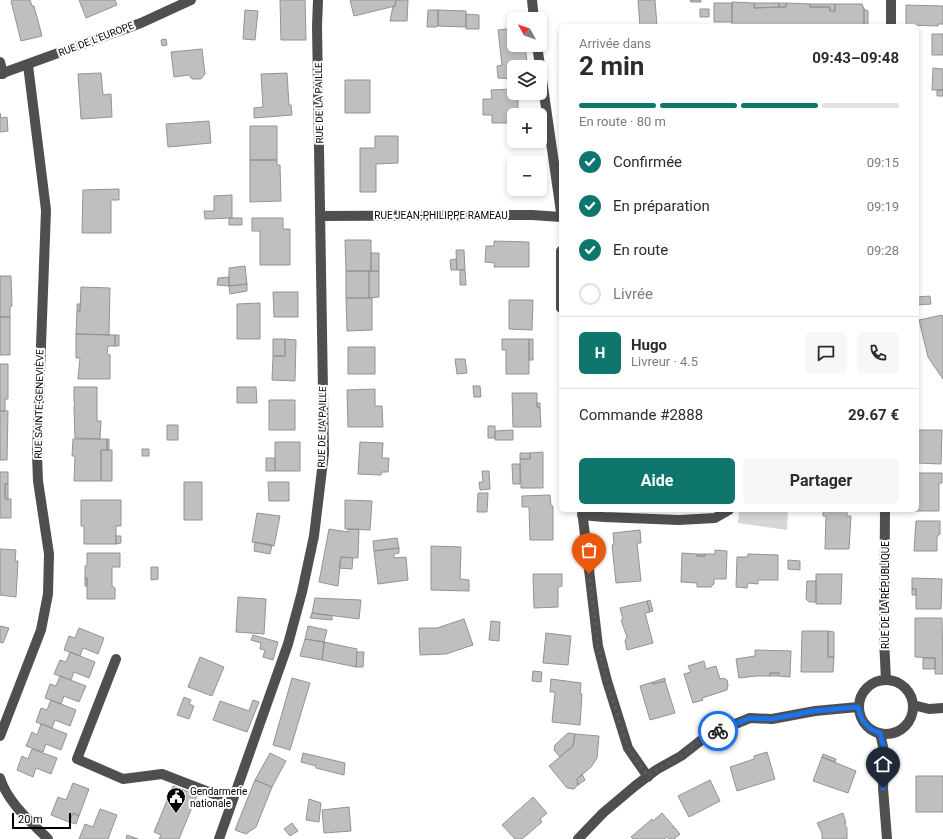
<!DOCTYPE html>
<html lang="fr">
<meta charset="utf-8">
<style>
body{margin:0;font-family:Roboto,sans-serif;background:#f7f7f7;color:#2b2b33;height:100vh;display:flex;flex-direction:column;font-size:15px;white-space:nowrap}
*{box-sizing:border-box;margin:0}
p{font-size:13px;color:#7c7c81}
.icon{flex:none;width:22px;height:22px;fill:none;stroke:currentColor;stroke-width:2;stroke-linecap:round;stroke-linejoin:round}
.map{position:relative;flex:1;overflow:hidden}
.sheet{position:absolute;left:559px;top:24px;width:360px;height:488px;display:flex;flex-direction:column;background:#fff;border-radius:6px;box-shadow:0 2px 6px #0003}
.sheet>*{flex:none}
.needle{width:26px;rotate:310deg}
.fabs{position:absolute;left:507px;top:12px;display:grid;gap:8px}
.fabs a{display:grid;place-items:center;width:40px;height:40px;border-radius:6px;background:#fff;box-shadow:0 2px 6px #0003;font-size:20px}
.scale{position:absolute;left:12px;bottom:10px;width:59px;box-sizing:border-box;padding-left:4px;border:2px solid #000;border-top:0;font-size:11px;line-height:14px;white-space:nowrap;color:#000;-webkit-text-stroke:3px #fff;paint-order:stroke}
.pin{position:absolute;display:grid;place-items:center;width:34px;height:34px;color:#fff;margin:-41px -17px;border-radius:50% 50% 50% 0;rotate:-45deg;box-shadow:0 0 4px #0007}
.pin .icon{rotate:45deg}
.courier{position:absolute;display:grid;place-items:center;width:40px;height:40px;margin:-20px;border:3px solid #1a73e8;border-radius:50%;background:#fff;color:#222;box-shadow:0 1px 5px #0007}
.summary em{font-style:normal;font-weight:700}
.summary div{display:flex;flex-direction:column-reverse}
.summary{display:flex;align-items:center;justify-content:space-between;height:68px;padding:0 20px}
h1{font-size:26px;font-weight:700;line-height:30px}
.bar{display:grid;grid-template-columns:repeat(4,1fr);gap:6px 4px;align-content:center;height:48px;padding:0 20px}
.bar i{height:5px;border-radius:3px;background:#e1e1e2}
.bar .selected{background:#0f766e}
.bar p{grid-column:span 4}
.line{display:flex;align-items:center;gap:10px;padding:0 20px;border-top:1px solid #e1e1e2}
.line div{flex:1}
.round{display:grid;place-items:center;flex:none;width:42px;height:42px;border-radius:6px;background:#f7f7f7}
ol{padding:0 20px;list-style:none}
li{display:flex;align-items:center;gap:12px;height:44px}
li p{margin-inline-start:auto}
li .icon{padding:4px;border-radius:50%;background:#0f766e;color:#fff;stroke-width:4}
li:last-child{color:#7c7c81}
li i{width:22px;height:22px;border:2px solid #e1e1e2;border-radius:50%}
.primary-button{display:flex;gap:8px;margin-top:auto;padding:8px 20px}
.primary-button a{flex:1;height:46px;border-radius:6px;background:#0f766e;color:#fff;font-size:16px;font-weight:700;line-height:46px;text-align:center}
.primary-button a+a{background:#f7f7f7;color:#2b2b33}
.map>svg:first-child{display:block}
.green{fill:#d6d6d6}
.building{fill:#bfbfbf;stroke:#939393}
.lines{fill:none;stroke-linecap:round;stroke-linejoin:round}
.minor{stroke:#4f4f4f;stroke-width:10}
.done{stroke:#595959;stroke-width:4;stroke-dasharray:0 7.2}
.route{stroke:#1a73e8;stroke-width:5}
.labels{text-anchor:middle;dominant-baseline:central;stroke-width:4;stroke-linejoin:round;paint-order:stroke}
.street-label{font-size:10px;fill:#000;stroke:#fff}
.poi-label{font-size:10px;fill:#000;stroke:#fff;text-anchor:start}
</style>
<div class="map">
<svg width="943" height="839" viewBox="0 0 943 839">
<rect width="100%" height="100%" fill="#fff"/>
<path class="green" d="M739,510H788L787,530L738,523Z"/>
<path class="building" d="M13,0H30L32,6H34L42,36L21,41L11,1Z
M79,0H115L117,5L86,18Z
M280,0H305L306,40H281Z
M350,0H396L395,6L354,16Z
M396,0H408L407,21H390L393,6H395Z
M638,0H655L657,26H640Z
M690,0H701V2H691Z
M732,2L754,3V8L786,7V3L810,4V7H830V11H835V4H862L864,9V26H732Z
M714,3H732V22H714Z
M754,3H779V7L754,8Z
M779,3H786V7H779Z
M810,4H835V11H830V7H810Z
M906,5L943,6V24H938V26L906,25Z
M700,9H709V17H700Z
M864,9L868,11V26H864Z
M245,10L258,11L255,40L243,39Z
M428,10H438V26L436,27H427Z
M438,10L466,11V27L438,26Z
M466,14L479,15V29H466Z
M514,28V45H525L527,62H525V67H514V79L498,78L497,66L502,65L498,30Z
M932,34H943V55H932Z
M166,39L167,45L162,46L161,40Z
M202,49L205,74L201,79H192L189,75L174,77L171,52Z
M933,68L943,69V90H932Z
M101,73L103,95L111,94L112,117L81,119L78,74Z
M287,73L289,105H291L292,115L254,118V108L263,107L261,74Z
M345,80H370V113H345Z
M514,89V93H518V113H520V115H514V123H492V115H483V99H492L491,90Z
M937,90H943V96H937Z
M0,113L1,118L7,117L8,131L0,132Z
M209,121L211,143L168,147L166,124Z
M250,126H277V160H250Z
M375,136H398V163L376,164V192H360V148H375Z
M250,160H277V165H280L281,201L250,202Z
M119,189V200H111V233H82L83,190Z
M232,195V218L205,219L204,211H214V196Z
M229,218H242V225H229Z
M252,218H283V229H290V265H260V231H252Z
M345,240H371V271H346Z
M494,241L529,242V267H494L495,263L485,262L486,246H494Z
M456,250H464L465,270H457Z
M371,253H379V271H371Z
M456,259L457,270H451L450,260Z
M245,266L247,284L229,286V268Z
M460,270H465L466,285H460Z
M346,271H369V298H346Z
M369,271H379V297L369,298Z
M0,276H11L12,306L10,307V317H0Z
M229,277V286L217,285L218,278Z
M247,284V291L230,294L229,286Z
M81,287L110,288L109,335L76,334L77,311H80Z
M273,292H298V317H274Z
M930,296L931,304L917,305V297Z
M346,298H372V330L347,331Z
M509,300H533L532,330L509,329Z
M260,303V339H237V304Z
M77,304H80V311H77Z
M942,315L943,319V379L928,357L919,320Z
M0,317H10V355H0Z
M76,334L115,335V346H108L107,354L110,355V379H78L80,358H76Z
M115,335H119V346H115Z
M273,339H285V356H273Z
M285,339L296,340L295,381L272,380L273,356H285Z
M502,339H529V374H506V350H502Z
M529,339H533V360H529Z
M348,347H375V374H348Z
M455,359H465L467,373L457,374Z
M0,364H8V399H5V411H0Z
M473,386H480L481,397H474Z
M74,387H97V421H101L100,439L75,438L74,408L75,402H74Z
M237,387H256L257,403H237Z
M375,389V406H382L383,427H348L347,390Z
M512,393H537V407L540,408L541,427H513Z
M269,400H295V430H269Z
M537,403H540V408L537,407Z
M0,411H8L7,460H0Z
M167,425H178V440H167Z
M488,426H495V438H488Z
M513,430V440H495V431Z
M917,430H942L941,464L917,463Z
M73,439H107V450H101V481H74L75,456H72Z
M107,439H109V450H107Z
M275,442H300V471H275Z
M360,442L383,443L382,458H389L388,472H382L381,475L358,474Z
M142,449H149V456H142Z
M101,450H112V481H101Z
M543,452V488H521L520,459H530V453Z
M520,453H530V459H520Z
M266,458H275V471H266Z
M512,464H520V484H513Z
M482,471H489L490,489L480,490L479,482H483Z
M0,472H8V484H5V499H11V518H0Z
M917,473H942V483H939V511H911L917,510Z
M184,482H202V520H184Z
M268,482H289V501H269Z
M5,484H8V499H5Z
M478,493H488L487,512H477Z
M550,495L551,506H553V540H530L529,507H522V496Z
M81,500H121V526H116V544H84V526H81Z
M345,500L372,501L370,530L345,529Z
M823,510H847V516H851L849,549H825L826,516H823Z
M257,513L280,516L274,546L252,542Z
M916,521H940V534L937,537V551H914Z
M329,529L348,532V529H359L358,558L341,557L338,586L319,582Z
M640,530L641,543H637L641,581L616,583L612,545H614L613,533Z
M116,536H121V543L116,544Z
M397,538L399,548L374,551L373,541Z
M255,542L272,545L270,554L254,551Z
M431,546L461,547L460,579L469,580V591L431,590Z
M399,548V553L394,554V558L406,557L408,580L378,584L374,551Z
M0,549L16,550L15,561H18L16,597L0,595Z
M715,550L727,551L726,579H714V584L711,587H697V583L681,582L682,553L697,554V556H705V554H715Z
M87,553H120V567H112V586L115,588V599H87V578H85V566H87Z
M697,554H705V556H697Z
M748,554L778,555V580H758V584L748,583L747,588L736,587L737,557H747Z
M341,557L353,558L352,569L339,568Z
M788,560L800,561V570L788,569Z
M151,567H158V579L151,580Z
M533,574H562V586L558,587V607L534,608Z
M816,574H842L841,604H816Z
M85,578H87V586H85Z
M912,578L942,579L941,609H916V589H912Z
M807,581H816V602H809L806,599Z
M912,589H916V595H912Z
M238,597L266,599L264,634L236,632Z
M315,598L361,600L359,619L312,613Z
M650,600L653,611L650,612L647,601Z
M647,601L650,612L645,613L653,643L627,650L625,641L627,637L621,620L623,619L620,608Z
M312,613L332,616V620L310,618Z
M915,618H942L943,674H935V658L915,657Z
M464,619L473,645L446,654L420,655L419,628H437Z
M491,621L500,622L499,641L489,640Z
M0,626L9,628L3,643L0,642Z
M308,626L327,630L324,642L305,639Z
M79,628L104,638L98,654L83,648L80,656L64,650L69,636L75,638Z
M802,631H828V657H834L833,672H801Z
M828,631L834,632V657H828Z
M546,633L571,636L568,665L543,663Z
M253,635L278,642L273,660L263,657L265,650L260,649L261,643L251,640Z
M305,639L324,642L322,660L300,656Z
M324,642L357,649L356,667L322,660Z
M755,650L791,651L790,677L778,676L779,673H770V676H757L739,678L736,659L755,656Z
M70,652L95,662L89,678L74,672L71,680L54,674L60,660L66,662Z
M357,652H364L363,667H356Z
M200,657L224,667L212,696L188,687Z
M923,658H935V669H923Z
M704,661L706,669L716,666L720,679L723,678L727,680L728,685L727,690L702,698L703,700L693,703L684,674L691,672L688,666Z
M533,671L542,672L541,682L532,681Z
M770,673H779L778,676H770Z
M60,676L86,686L79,702L64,696L61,704L45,698L50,684L56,686Z
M292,678L310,683L290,750L273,745Z
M665,678V681L653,684V682Z
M551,679L581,683L580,694H582L580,725L552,722L555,692H550Z
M665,681L675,713L650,720L640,686L653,682V684Z
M184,697L191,700L189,704L194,706L189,719L177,715Z
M51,700L76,710L70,726L55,720L52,728L36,722L41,708L47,710Z
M253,700L259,702L247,732L213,720L220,701L249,711Z
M41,724L67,734L61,750L46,744L43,752L26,746L32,732L37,735Z
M568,733L575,734L573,746L560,757L554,750L555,745Z
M575,734L599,736L597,758L591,767L577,779L578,785L574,789L567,788L549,766L573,746Z
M32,749L57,758L51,774L36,768L33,777L17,770L22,756L28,759Z
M767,752L775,779L737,791L730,767L754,759V756Z
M270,753L286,761L272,787L255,780Z
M303,753L345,763L344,775L316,768V766L301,762Z
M823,754L836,759L835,762L822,757Z
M822,757L856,771L848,793L813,781Z
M582,774L585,780L578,785L577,779Z
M916,776H943V812H916Z
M255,780L272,787L256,827L246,834L235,830Z
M710,780L720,801L689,817L678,796Z
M73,783L89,789L79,816L73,813L69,822L51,815L58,797L66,800Z
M173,786L197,795L179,839H159L161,835L154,832Z
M533,797L547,813L540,819L542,822L522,839H515L502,825Z
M309,799L321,803L319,822L306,820Z
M349,807L351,831L324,833L322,810Z
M100,809L117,815L108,839H79L85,824L93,827Z
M73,813L79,816L76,824L69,822Z
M662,813L680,834L674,839H669L667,837L664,839H633L631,837L652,819L653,821Z
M843,813L846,823H844L847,828V839H822V833L817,823Z
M292,823L298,831L290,836L284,829Z
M127,835L138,839H126Z"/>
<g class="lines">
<path class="minor" d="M532,0L534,19
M891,26V0
M537,45L561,212
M0,62L3,74
M0,74L141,23L191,0
M321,216L532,215L561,217
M561,251V308
M582,510L598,646L607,681L628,748L648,777
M885,510L884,639L886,680
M582,515L604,517L679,520L715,518L729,510
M116,659L77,759L123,779L162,774L232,801
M859 707a27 27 0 1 1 54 0a27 27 0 1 1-54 0Z
M913,705L929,709L943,708
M880,733L885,756L883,788L887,839
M0,736L41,630L48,594L49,554L38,481L37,454L46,210L28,65
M0,778C8,803 30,821 48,839
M219,839L288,644L302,592L314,536L324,453L317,26L318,0
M578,839L603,813L635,786L656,770L681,756L708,735L750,718L772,719L815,711L858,707"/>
</g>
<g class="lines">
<path class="done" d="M589,574L598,646L607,681L628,748L648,776C659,768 671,763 682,755C694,746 704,736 718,731"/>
<path class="route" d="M718,731L750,718L772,719L814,711L858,707C861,721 867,729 880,733L886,756L883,788"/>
</g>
<defs>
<g id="civic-pin" transform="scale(1)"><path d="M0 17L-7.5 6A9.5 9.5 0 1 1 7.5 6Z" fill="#000" stroke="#fff"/><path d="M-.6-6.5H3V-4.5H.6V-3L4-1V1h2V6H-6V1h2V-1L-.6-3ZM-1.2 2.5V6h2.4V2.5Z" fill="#fff"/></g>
</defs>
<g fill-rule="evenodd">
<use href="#civic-pin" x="176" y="797"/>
</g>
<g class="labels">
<g class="street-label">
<text transform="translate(96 39) rotate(-21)">RUE DE L'EUROPE</text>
<text transform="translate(319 103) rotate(-91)">RUE DE LA PAILLE</text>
<text x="441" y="215">RUE JEAN-PHILIPPE RAMEAU</text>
<text transform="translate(39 404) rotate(-89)">RUE SAINTE-GENEVIÈVE</text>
<text transform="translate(322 427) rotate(-89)">RUE DE LA PAILLE</text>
<text transform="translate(885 595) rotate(-90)">RUE DE LA RÉPUBLIQUE</text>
</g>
<g class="poi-label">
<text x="190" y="791">Gendarmerie<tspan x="190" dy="12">nationale</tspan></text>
</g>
</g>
</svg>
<div class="fabs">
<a><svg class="needle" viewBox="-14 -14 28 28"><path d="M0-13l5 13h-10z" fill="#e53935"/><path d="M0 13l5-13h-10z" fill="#7c7c81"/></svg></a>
<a><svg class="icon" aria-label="layers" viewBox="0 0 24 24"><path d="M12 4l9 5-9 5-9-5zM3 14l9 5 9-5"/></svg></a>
<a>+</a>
<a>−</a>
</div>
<div class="scale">20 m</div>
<div class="pin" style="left:589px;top:574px;background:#ea580c"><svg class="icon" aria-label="bag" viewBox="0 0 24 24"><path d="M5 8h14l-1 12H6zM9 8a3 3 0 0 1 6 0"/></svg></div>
<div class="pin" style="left:883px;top:788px;background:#1f2937"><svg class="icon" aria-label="home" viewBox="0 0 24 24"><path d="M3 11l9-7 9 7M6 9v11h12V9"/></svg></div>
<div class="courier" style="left:718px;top:731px"><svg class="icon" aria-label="bike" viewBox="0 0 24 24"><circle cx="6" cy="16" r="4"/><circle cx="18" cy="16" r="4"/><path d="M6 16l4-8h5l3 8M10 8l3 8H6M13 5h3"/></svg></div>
<section class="sheet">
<div class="summary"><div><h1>2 min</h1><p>Arrivée dans</p></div><em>09:43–09:48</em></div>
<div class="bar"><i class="selected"></i><i class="selected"></i><i class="selected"></i><i></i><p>En route · 80 m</p></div>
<ol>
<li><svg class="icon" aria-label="check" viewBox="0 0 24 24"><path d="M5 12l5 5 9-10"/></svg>Confirmée<p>09:15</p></li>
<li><svg class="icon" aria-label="check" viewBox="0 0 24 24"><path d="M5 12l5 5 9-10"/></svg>En préparation<p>09:19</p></li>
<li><svg class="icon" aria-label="check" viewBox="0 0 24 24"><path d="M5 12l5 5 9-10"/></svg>En route<p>09:28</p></li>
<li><i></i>Livrée</li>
</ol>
<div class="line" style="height:72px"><b class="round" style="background:#0f766e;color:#fff">H</b><div><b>Hugo</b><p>Livreur · 4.5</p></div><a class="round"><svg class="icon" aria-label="chat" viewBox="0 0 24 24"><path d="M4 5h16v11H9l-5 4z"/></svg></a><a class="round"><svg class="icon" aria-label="phone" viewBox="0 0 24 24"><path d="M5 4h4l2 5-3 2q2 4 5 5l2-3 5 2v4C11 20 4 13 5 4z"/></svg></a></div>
<div class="line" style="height:52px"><div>Commande #2888</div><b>29.67 €</b></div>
<div class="primary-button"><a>Aide</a><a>Partager</a></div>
</section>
</div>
